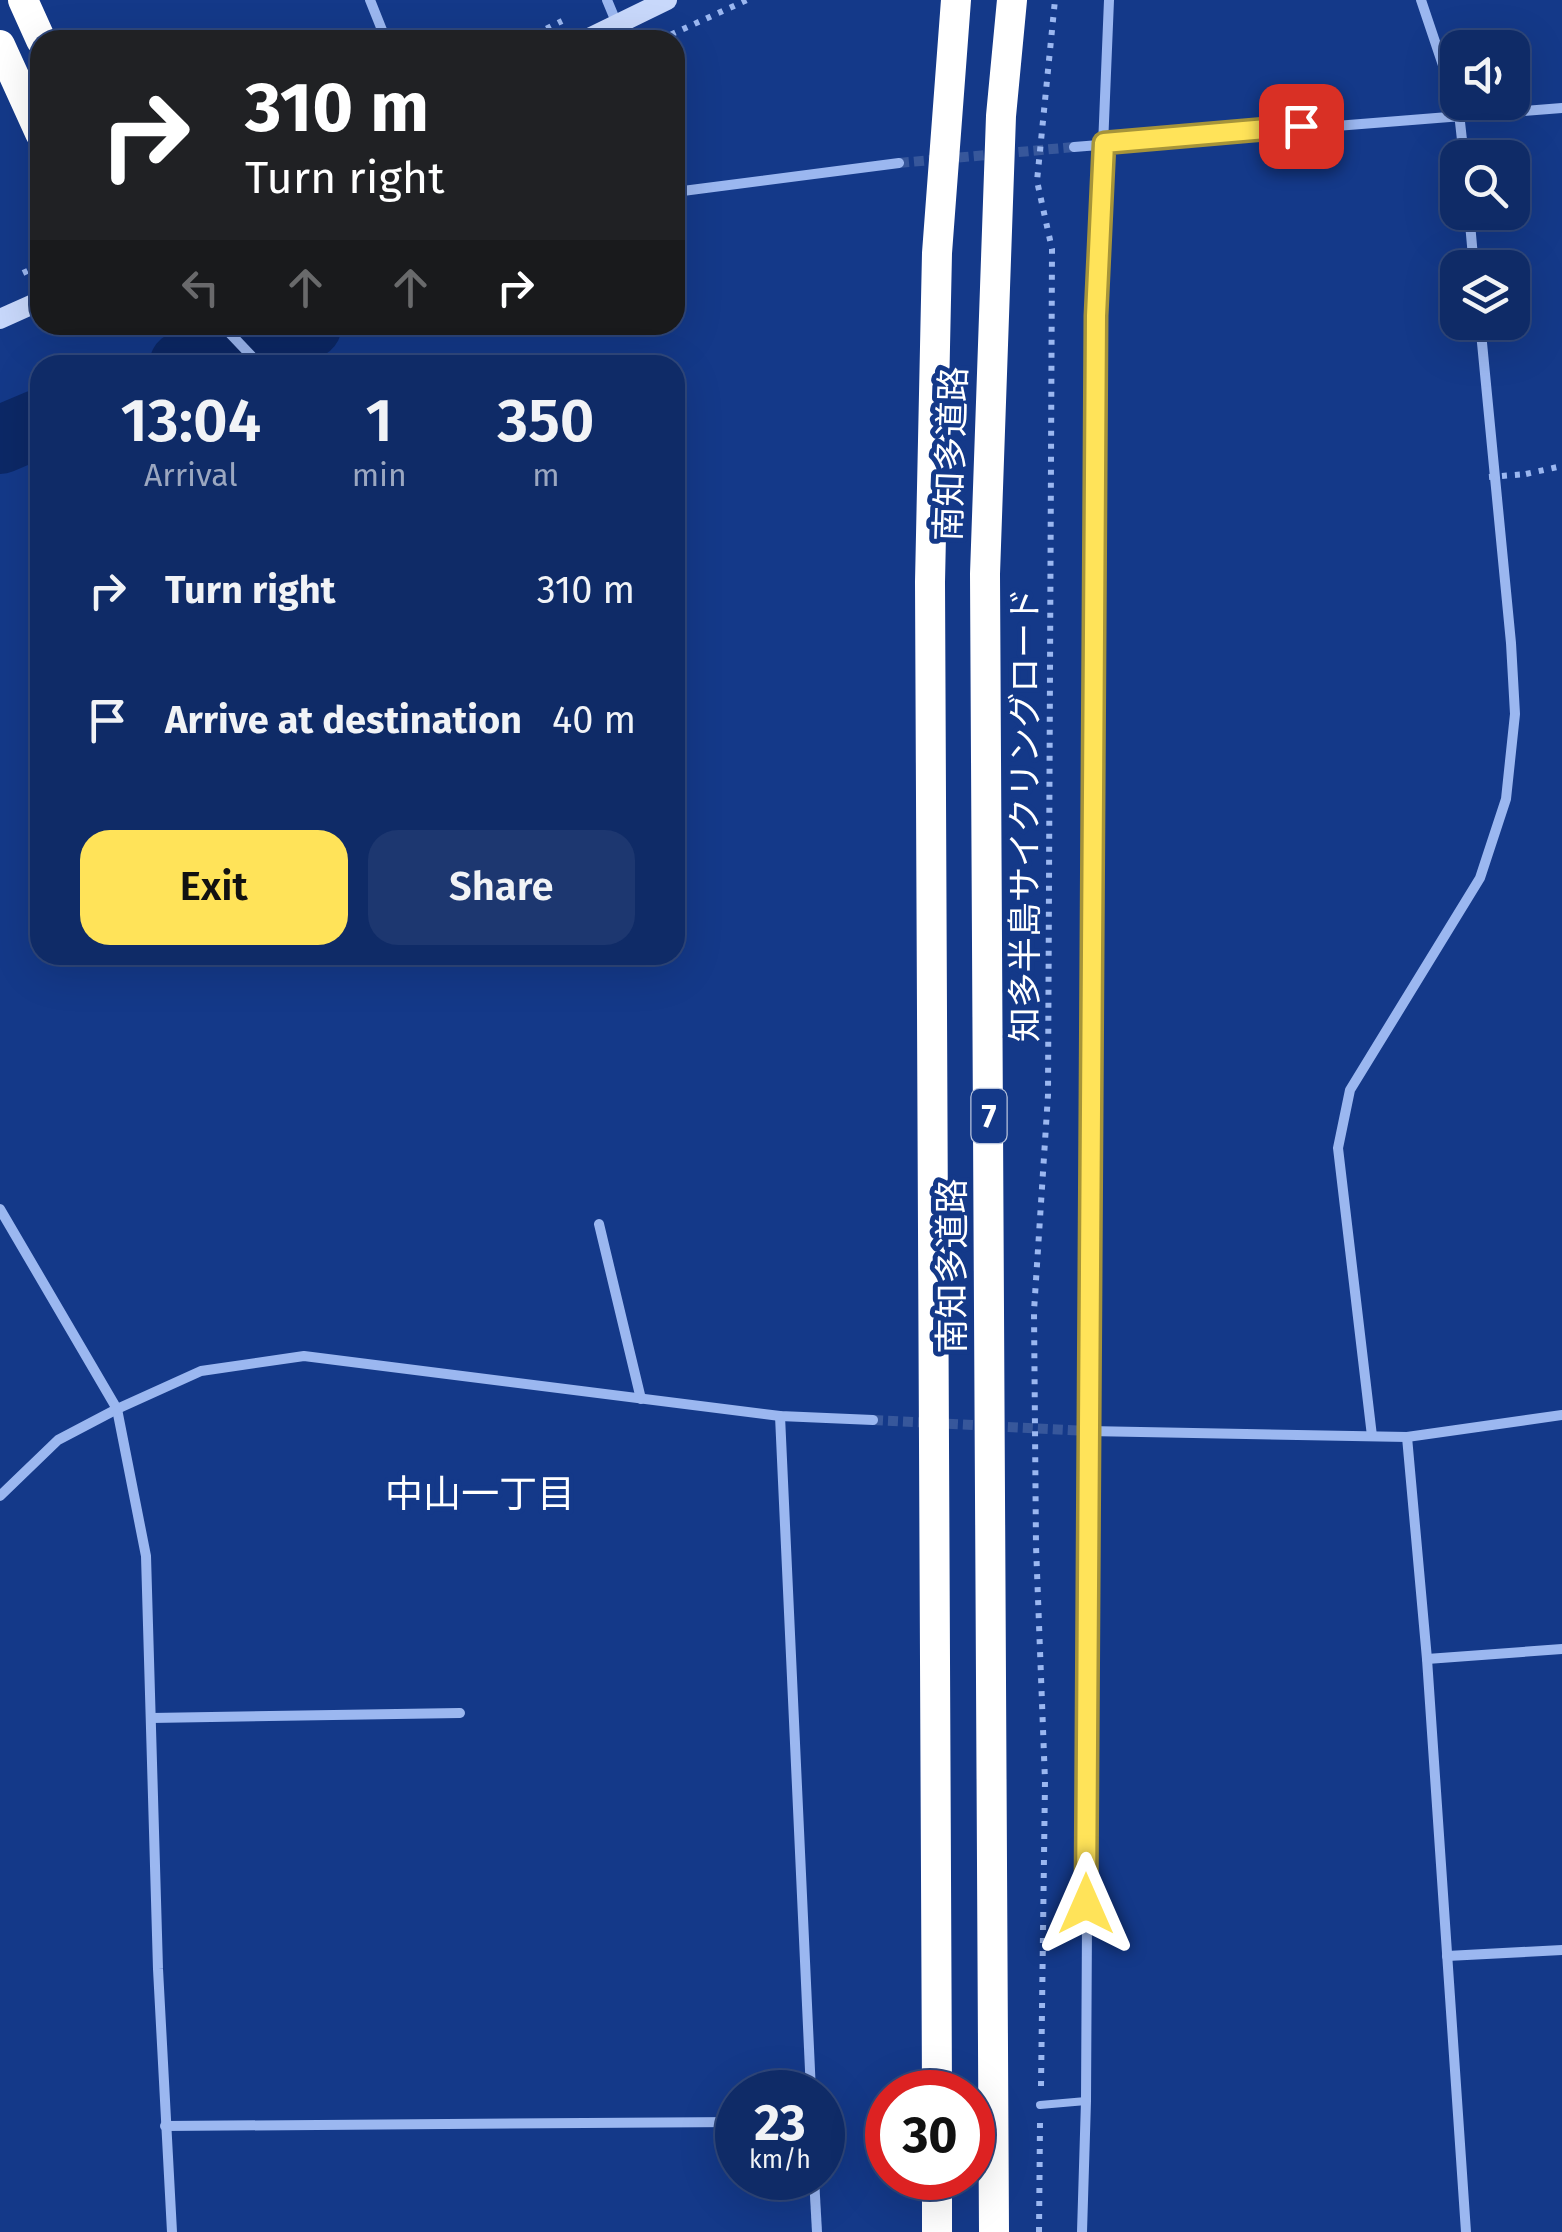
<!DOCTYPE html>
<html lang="en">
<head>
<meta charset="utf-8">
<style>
	body { margin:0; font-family:"Fira Sans","Noto Sans JP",sans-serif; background:#1d3770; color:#f1f3f6; height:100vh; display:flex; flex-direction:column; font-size:38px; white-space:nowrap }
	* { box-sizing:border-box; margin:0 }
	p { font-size:32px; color:#9ba7c0 }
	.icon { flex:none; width:55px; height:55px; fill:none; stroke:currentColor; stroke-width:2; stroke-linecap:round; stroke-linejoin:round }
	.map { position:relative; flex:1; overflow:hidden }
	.details { position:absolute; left:30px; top:355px; width:655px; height:610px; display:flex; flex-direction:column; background:#0f2b67; border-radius:30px; box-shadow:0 10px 40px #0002,0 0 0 2px #2f477b }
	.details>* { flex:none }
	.banner { position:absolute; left:30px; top:30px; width:655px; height:305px; border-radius:30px; box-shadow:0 10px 40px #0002,0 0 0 2px #2f477b; background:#202124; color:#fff; overflow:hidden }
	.tools { position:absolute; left:1440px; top:30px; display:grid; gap:20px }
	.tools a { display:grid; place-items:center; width:90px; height:90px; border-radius:20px; background:#0f2b67; box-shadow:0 10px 40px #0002,0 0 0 2px #2f477b; font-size:50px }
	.speed { position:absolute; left:715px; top:2070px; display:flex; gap:20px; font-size:50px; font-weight:700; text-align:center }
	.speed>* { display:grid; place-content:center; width:130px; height:130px; border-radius:50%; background:#0f2b67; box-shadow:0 10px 40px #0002,0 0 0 2px #2f477b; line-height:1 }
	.speed small { font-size:25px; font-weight:400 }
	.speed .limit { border:15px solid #d22; background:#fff; color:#111 }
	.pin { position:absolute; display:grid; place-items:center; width:85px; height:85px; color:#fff; margin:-42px; border-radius:20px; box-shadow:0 5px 15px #0006 }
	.me { position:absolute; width:110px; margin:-55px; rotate:0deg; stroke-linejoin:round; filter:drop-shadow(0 0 8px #0008) }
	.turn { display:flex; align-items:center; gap:35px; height:210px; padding:0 50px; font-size:45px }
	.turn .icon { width:130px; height:130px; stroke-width:2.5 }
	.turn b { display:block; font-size:70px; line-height:85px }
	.lanes { display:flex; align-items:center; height:95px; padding:0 50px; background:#0003; justify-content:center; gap:50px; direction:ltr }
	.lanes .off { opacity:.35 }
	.eta { display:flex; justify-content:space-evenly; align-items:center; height:170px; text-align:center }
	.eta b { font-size:60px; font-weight:600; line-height:70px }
	.primary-button { display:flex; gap:20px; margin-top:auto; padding:20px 50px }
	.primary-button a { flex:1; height:115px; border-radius:30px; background:#ffe359; color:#111; font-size:40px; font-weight:600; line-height:115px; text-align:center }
	.primary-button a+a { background:#1d3770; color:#f1f3f6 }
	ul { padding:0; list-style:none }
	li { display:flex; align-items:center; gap:30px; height:130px; padding:0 50px }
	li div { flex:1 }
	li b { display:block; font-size:38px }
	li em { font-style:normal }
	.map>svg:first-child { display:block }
</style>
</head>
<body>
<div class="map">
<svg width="1562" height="2232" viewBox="0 0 1562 2232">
	<rect width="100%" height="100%" fill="#143989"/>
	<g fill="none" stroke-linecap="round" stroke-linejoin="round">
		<g stroke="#0c2866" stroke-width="68">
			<polyline points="183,365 308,325"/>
			<polyline points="0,440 40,423"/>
		</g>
		<g stroke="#37579b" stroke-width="10" stroke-dasharray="10 5" stroke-linecap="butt">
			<polyline points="899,163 1074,147"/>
			<polyline points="873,1420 1088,1431"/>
		</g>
		<g stroke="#9bb7f0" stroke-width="6" stroke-dasharray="5 8" stroke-linecap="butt">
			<polyline points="523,40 562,21"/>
			<polyline points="659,40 747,0"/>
			<polyline points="23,273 40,265"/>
			<polyline points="1526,474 1562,466"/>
			<polyline points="1041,2086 1045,1781 1036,1546 1034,1311 1048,1095 1052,249 1037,181 1055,0"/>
			<polyline points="1039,2232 1040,2123"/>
		</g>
		<polyline stroke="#9bb7f0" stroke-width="8" points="1040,2105 1086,2101"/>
		<g stroke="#9bb7f0" stroke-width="10">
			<polyline points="370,0 386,40"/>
			<polyline points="607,0 617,24"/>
			<polyline points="1421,0 1459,113 1464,158"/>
			<polyline points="1074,147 1562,108"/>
			<polyline points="675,192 899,163"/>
			<polyline points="1469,212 1474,268"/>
			<polyline points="222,325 260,365"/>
			<polyline points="0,1209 117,1409 146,1556 158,1969 172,2232"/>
			<polyline points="599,1224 641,1399"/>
			<polyline points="780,1416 811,2092"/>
			<polyline points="1088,1431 1407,1437 1562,1415"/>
			<polyline points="1372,1436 1338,1148 1350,1090 1480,878 1506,799 1515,714 1511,643 1480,322"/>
			<polyline points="1407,1437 1427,1659 1466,2232"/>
			<polyline points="0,1496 58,1440 117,1409 201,1371 304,1356 780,1416 873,1420"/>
			<polyline points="1427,1659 1562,1649"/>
			<polyline points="151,1718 460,1713"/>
			<polyline points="1447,1956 1562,1950"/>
			<polyline points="165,2126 738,2122"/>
			<polyline points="814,2178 817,2232"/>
			<polyline points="1082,2232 1086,2101 1096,316 1109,0"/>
		</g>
		<g stroke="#c8d8fb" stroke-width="20">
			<polyline points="585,40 667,0"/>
			<polyline points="0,319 40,301"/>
		</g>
		<g stroke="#fff" stroke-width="30">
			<polyline points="23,0 41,40"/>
			<polyline points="0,45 40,133"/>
			<polyline points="937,2092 930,582 937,253 956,0"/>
			<polyline points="937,2232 937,2178"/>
			<polyline points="994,2232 985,574 1001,116 1012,0"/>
		</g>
		<polyline stroke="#9bb7f0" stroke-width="6" stroke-dasharray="5 8" stroke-linecap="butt" points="1489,477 1526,474"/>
	</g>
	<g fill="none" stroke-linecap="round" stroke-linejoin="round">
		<defs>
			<polyline id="route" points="1086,1904 1096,316 1104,143 1301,126"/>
		</defs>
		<use href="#route" stroke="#a6943a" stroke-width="25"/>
		<use href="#route" stroke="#ffe359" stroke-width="18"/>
	</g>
	<g text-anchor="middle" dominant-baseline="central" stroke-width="10" stroke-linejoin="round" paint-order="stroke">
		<rect fill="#143989" stroke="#b8c4dc" stroke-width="2.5" x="971.5" y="1089" width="35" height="54" rx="8"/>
		<g font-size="32" font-weight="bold" fill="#fff">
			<text x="989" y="1116">7</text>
		</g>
		<g font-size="35" fill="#fff" stroke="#143989">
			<text transform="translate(951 454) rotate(-88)">南知多道路</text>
			<text transform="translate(1025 815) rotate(-90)">知多半島サイクリングロード</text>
			<text transform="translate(952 1266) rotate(-90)">南知多道路</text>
		</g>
		<g font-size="38" fill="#fff" stroke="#143989">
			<text x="480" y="1494">中山一丁目</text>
		</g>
	</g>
</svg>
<div class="tools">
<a><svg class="icon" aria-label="sound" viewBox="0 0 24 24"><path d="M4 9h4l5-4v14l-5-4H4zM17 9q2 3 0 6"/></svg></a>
<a><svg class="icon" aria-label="search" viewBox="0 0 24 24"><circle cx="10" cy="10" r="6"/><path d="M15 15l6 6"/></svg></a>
<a><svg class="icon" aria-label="layers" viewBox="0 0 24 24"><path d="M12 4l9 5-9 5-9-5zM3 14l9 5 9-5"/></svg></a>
</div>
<div class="speed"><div>23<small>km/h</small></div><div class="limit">30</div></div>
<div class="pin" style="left:1301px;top:126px;background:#d93025"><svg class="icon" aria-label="arrive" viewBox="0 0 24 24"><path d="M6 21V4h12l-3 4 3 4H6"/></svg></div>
<svg class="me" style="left:1086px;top:1904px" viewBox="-20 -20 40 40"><path d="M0-17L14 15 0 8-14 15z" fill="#ffe359" stroke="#fff" stroke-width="4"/></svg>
<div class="banner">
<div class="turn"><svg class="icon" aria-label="right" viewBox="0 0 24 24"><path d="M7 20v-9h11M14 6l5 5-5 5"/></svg><div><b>310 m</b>Turn right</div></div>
<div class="lanes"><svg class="icon off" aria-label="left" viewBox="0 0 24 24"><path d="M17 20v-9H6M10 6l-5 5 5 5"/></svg><svg class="icon off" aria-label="ahead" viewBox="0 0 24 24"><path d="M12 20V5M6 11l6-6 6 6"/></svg><svg class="icon off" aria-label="ahead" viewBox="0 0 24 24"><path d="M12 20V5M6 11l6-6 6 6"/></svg><svg class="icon" aria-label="right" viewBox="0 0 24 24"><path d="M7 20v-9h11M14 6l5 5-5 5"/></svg></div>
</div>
<section class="details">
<div class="eta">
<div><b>13:04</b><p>Arrival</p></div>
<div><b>1</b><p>min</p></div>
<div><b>350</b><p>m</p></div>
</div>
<ul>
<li><svg class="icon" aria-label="right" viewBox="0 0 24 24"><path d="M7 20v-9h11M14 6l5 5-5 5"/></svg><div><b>Turn right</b></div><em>310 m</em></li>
<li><svg class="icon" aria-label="arrive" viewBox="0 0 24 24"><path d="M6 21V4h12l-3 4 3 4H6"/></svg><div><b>Arrive at destination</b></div><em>40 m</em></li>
</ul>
<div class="primary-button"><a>Exit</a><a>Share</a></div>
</section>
</div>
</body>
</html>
